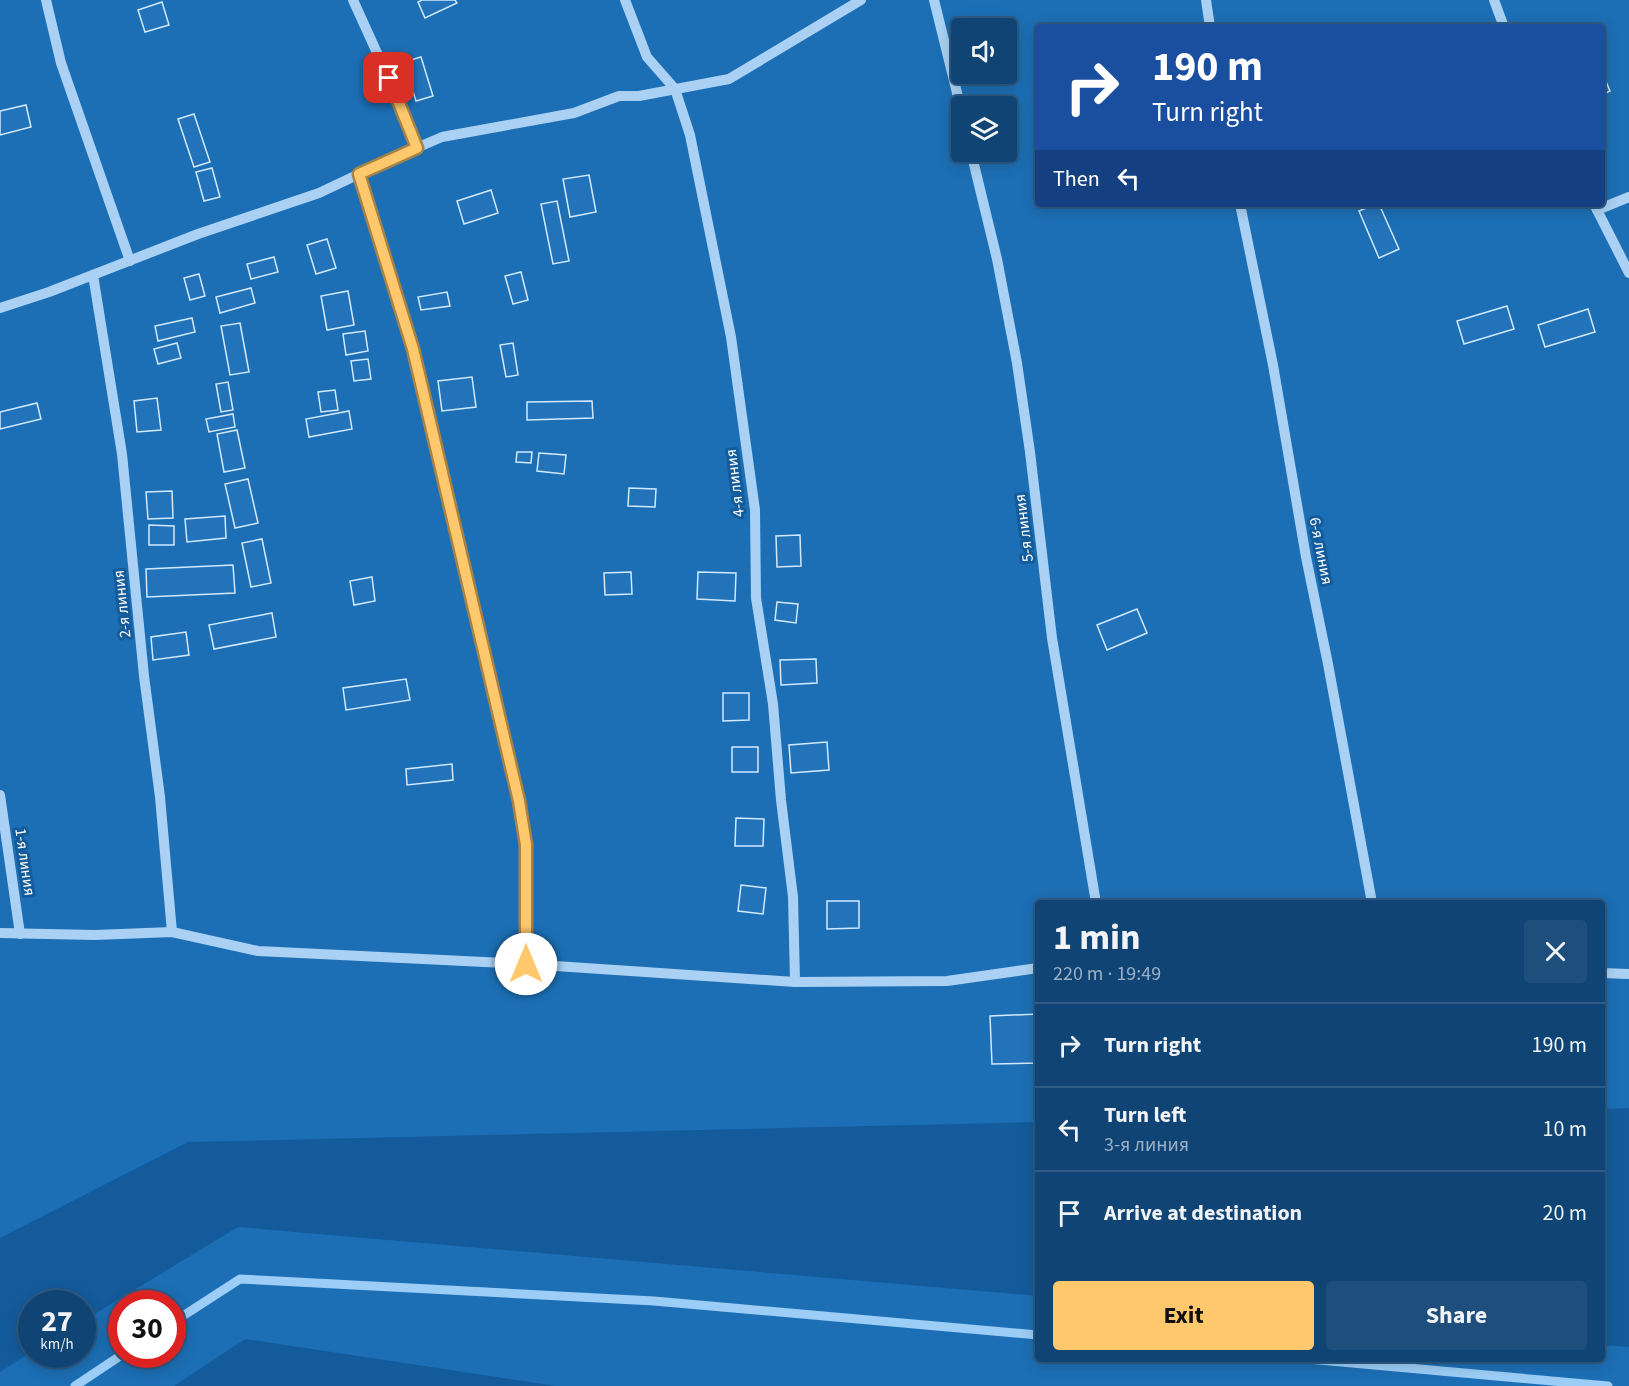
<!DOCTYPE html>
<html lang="en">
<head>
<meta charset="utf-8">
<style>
	body { margin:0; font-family:"Source Sans 3",sans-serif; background:#1d4e7c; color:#f1f3f6; height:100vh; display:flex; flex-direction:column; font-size:22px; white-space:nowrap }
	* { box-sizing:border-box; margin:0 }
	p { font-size:20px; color:#9bb0c5 }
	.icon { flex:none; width:33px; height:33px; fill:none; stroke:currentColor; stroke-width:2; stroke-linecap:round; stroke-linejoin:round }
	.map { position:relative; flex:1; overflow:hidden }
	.side { position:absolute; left:1035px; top:900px; width:570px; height:462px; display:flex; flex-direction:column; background:#0f4474; border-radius:6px; box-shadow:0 3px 15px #0003,0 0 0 2px #2f5c86 }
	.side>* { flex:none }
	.banner { position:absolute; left:1035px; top:24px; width:570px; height:183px; border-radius:6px; box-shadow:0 3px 15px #0003,0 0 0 2px #2f5c86; background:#1a4fa0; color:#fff; overflow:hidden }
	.controls { position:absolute; left:951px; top:18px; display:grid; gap:12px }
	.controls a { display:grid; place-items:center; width:66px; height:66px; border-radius:6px; background:#0f4474; box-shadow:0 3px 15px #0003,0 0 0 2px #2f5c86; font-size:30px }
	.speed { position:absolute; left:18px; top:1290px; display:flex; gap:12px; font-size:30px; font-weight:700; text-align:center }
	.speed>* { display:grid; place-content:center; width:78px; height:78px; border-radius:50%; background:#0f4474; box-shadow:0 3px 15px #0003,0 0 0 2px #2f5c86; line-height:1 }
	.speed small { font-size:15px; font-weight:400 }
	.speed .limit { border:9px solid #d22; background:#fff; color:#111 }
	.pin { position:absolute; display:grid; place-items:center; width:51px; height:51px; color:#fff; margin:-26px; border-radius:12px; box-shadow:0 3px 9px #0006 }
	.me { position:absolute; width:66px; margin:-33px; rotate:0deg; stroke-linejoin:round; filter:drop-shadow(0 0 4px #0008) }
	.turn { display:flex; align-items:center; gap:21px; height:126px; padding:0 18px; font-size:27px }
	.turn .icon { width:78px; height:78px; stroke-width:2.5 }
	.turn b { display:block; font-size:42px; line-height:51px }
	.then { display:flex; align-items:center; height:57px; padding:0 18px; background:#0003; gap:12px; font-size:22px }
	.round { display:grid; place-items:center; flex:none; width:63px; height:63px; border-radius:6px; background:#1d4e7c }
	.headline { display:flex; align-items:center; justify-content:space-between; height:102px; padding:0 18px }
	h1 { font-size:36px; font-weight:700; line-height:45px }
	.button { display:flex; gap:12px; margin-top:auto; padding:12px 18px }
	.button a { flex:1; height:69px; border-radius:6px; background:#ffc86c; color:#111; font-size:24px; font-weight:700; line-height:69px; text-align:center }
	.button a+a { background:#1d4e7c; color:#f1f3f6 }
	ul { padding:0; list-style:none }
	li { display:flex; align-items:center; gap:18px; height:84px; padding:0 18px; border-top:2px solid #2f5c86 }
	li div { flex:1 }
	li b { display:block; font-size:22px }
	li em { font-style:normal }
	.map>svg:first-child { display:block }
</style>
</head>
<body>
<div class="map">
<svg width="1629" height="1386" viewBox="0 0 1629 1386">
	<rect width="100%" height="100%" fill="#145b9b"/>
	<g fill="#1c6fb5" fill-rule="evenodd">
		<path d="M 0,0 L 1629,0 L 1629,1108 L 1602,1109 L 1602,903 L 1038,903 L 1038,1122 L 188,1142 L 0,1238 ZM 1038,27 L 1602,27 L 1602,204 L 1038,204 ZM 962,28 L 1006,28 L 1006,74 L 962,74 ZM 962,106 L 1006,106 L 1006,152 L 962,152 Z"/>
		<path d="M 238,1227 L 1038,1296 L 1038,1359 L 1602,1359 L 1602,1345 L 1629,1347 L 1629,1386 L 556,1386 L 245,1339 L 174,1386 L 0,1386 L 0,1372 L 31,1352 L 32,1354 L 82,1354 L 83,1321 ZM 122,1304 L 172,1304 L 172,1354 L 122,1354 Z"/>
	</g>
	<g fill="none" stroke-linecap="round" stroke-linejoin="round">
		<g stroke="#9ccdf6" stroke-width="9">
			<polyline points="172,1323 240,1279 654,1301 1038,1335"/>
			<polyline points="1308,1359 1608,1386"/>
			<polyline points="75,1386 123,1354"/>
		</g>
	</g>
	<g fill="#2373ba" stroke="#d2e9fd" stroke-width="1.5">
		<polygon points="422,0 455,0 457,3 425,18 418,2"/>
		<polygon points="162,2 169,25 145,32 138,10"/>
		<polygon points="421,57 433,96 416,101 404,62"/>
		<polygon points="1602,72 1610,91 1602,95"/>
		<polygon points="26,105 31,127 0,135 0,111"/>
		<polygon points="194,114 210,162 194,167 178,119"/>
		<polygon points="212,168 220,197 204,201 196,172"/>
		<polygon points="589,175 596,212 570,217 563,179"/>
		<polygon points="491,190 498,213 464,224 457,201"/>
		<polygon points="557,201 569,261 553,264 541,204"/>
		<polygon points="1376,204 1379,204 1399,249 1379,258 1359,211"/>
		<polygon points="327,239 336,268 316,274 307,245"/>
		<polygon points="274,257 278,272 251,279 247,264"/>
		<polygon points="521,272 528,300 513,304 505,276"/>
		<polygon points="199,274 205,296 190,300 184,278"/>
		<polygon points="251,288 255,303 220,313 216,297"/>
		<polygon points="348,291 354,325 327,330 321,296"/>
		<polygon points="447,292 450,306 421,310 418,297"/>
		<polygon points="1507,306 1514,329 1464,344 1457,321"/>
		<polygon points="1588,309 1595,332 1545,347 1538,325"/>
		<polygon points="192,318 195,332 158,341 155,326"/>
		<polygon points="240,323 249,372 230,375 221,326"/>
		<polygon points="365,331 368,351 346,355 343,334"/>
		<polygon points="177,343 181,358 158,364 154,349"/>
		<polygon points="513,343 518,375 506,377 500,345"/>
		<polygon points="368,359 371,379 354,381 351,361"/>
		<polygon points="472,377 476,407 442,411 438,381"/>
		<polygon points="228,382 233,410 221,412 216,384"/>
		<polygon points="335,390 338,410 321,412 318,392"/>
		<polygon points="157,398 161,430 137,432 134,401"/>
		<polygon points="592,401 593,418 527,420 527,402"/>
		<polygon points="37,403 41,419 0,429 0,412"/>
		<polygon points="349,411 352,429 309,437 306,419"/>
		<polygon points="233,414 235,427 209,432 206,419"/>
		<polygon points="237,430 245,468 224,472 217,434"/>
		<polygon points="517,452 532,452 531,463 516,462"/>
		<polygon points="539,453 566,455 564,474 537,471"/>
		<polygon points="248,479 258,523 235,528 225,484"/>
		<polygon points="629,488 656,489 655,507 628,506"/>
		<polygon points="172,491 173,518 148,519 146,492"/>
		<polygon points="225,516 226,538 187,542 185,519"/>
		<polygon points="149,525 174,526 174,545 149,545"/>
		<polygon points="800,535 801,566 777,567 776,536"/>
		<polygon points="262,539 271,583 251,587 242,543"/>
		<polygon points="233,565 235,593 147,597 146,569"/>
		<polygon points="631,572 632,594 605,595 604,573"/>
		<polygon points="698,572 736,573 735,601 697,599"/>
		<polygon points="372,577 375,601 354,605 350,581"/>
		<polygon points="777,602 798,604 796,623 775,620"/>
		<polygon points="1137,609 1147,633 1107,650 1097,625"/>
		<polygon points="272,613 276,637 214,649 209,625"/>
		<polygon points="186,632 189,655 153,660 151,637"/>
		<polygon points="816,659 817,683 781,685 780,660"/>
		<polygon points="406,679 410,700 346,710 343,688"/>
		<polygon points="723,693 749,693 749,720 723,721"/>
		<polygon points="827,742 829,770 791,773 789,745"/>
		<rect x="732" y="747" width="26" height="25"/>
		<polygon points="452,764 453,780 407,785 406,769"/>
		<polygon points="736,818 764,819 763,846 735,846"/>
		<polygon points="741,885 766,888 763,914 738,911"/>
		<polygon points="827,901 859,901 859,928 827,929"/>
		<polygon points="1038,1014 1038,1063 992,1064 990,1016"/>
	</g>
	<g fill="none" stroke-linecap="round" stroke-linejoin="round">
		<g stroke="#aad1f3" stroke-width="10">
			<polyline points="46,0 61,63 130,261"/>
			<polyline points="353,0 398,99 417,148"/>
			<polyline points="625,0 647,57 675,89 690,135 731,337 755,510 756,598 773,704 781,800 793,897 795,982"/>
			<polyline points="934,0 962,113"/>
			<polyline points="1206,0 1210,27"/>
			<polyline points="1494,0 1504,27"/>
			<polyline points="971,152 997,259 1017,363 1030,452 1052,638 1096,903"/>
			<polyline points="359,174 413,349 519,801 526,845 526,964"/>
			<polyline points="1240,204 1273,365 1306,557 1328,664 1372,903"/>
			<polyline points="1594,204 1629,273"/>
			<polyline points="1597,210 1629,197"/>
			<polyline points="93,275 122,454 144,676 160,797 172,932"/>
			<polyline points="0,308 49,292 198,234 319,193 393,158 442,137 574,113 619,96 639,96 729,79 861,0"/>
			<polyline points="0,795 20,934"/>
			<polyline points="0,933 95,935 172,932 258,951 526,964 795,982 947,981 1038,968"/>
			<polyline points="1602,973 1629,974"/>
		</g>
	</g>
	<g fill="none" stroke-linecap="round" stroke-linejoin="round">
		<defs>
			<polyline id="route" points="389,78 417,148 359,174 413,349 519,801 526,845 526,964"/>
		</defs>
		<use href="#route" stroke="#a68246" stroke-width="15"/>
		<use href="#route" stroke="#ffc86c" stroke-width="10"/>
	</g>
	<g text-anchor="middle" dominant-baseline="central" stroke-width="6" stroke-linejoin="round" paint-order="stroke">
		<g font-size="16" fill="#fff" stroke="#145b9b">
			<text transform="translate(735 483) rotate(-97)">4-я линия</text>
			<text transform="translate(1024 528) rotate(-97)">5-я линия</text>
			<text transform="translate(1321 551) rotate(79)">6-я линия</text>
			<text transform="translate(122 604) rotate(-96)">2-я линия</text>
			<text transform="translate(25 862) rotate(82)">1-я линия</text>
		</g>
	</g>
</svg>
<div class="controls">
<a><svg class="icon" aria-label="sound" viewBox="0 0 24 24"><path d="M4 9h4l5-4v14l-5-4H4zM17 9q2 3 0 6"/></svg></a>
<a><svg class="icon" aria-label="layers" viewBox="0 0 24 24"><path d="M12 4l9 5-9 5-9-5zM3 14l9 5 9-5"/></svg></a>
</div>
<div class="speed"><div>27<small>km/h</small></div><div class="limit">30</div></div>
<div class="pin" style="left:389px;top:78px;background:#d93025"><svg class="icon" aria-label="arrive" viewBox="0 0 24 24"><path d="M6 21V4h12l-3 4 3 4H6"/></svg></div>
<svg class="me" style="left:526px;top:964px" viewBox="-20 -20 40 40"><circle r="19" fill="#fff"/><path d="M0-13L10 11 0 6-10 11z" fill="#ffc86c"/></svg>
<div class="banner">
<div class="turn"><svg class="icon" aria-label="right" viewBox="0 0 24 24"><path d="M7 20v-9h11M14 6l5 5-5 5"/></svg><div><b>190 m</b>Turn right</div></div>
<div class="then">Then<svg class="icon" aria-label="left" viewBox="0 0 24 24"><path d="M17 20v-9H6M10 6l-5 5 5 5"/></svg></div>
</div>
<section class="side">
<div class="headline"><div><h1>1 min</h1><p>220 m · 19:49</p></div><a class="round"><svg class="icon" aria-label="close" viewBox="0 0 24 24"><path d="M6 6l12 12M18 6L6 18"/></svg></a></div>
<ul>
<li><svg class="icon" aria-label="right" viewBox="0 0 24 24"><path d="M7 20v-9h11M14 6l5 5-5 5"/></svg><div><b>Turn right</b></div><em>190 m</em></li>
<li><svg class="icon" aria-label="left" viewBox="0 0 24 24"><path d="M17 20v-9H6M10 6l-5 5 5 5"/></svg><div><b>Turn left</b><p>3-я линия</p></div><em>10 m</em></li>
<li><svg class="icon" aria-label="arrive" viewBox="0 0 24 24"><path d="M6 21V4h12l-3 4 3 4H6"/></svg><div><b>Arrive at destination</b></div><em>20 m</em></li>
</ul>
<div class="button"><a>Exit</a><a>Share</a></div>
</section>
</div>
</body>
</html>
